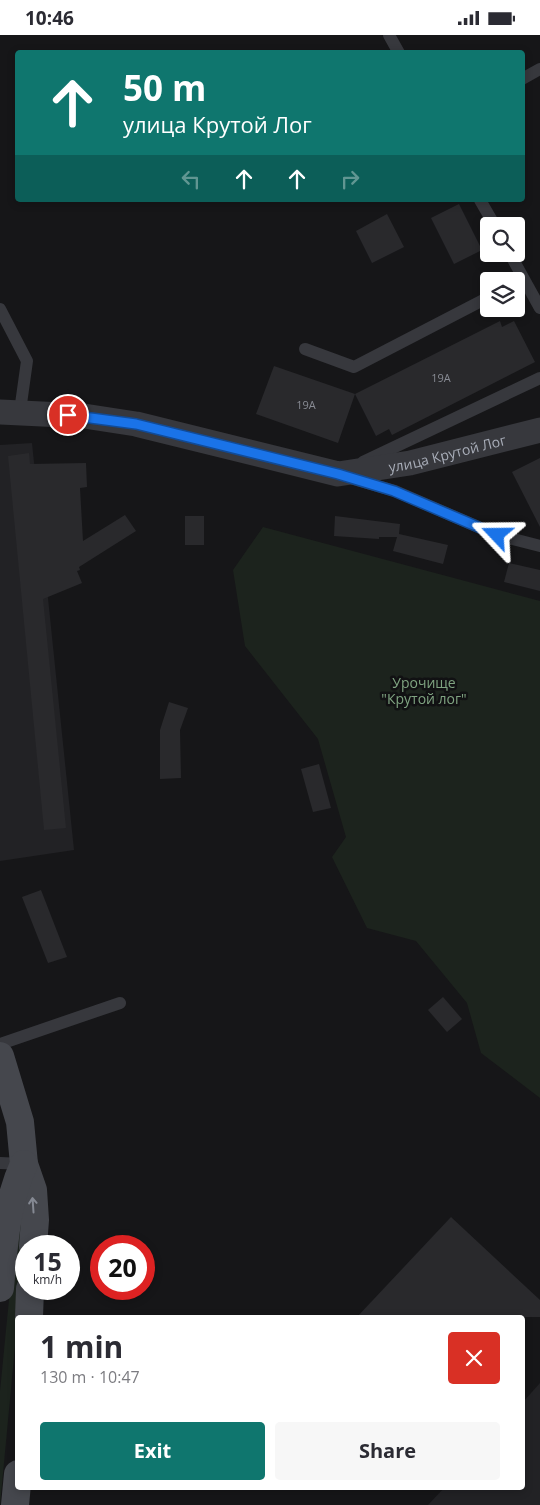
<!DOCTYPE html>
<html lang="en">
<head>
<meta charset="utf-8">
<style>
	body { margin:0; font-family:"Open Sans",sans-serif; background:#f7f7f7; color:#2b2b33; height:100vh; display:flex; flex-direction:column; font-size:19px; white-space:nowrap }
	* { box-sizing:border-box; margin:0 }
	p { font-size:16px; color:#7c7c81 }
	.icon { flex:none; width:28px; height:28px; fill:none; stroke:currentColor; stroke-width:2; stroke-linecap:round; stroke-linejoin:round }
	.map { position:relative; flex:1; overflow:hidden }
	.side { position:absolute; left:15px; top:1280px; width:510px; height:175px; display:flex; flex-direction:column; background:#fff; border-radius:5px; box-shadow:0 2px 8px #0003 }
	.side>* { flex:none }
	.hud { position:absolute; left:15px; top:15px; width:510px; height:152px; border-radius:5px; box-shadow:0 2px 8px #0003; background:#0f766e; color:#fff; overflow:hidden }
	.controls { position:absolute; left:480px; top:182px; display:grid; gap:10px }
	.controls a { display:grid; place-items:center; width:45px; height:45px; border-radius:5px; background:#fff; box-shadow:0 2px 8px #0003; font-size:25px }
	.speed { position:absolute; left:15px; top:1200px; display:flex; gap:10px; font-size:25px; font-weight:700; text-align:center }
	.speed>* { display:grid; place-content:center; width:65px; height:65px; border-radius:50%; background:#fff; box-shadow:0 2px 8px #0003; line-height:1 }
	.speed small { font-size:12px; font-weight:400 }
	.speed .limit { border:8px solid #d22; background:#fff; color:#111 }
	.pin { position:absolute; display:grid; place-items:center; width:42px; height:42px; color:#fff; margin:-21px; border:2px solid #fff; border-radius:50%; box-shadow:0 1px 5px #0007 }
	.me { position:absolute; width:55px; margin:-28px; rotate:293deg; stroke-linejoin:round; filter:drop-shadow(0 0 4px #0008) }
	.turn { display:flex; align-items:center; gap:18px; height:105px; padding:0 25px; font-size:22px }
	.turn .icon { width:65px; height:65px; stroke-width:2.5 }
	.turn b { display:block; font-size:35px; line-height:42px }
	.lanes { display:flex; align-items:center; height:48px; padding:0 25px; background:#0003; justify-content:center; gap:25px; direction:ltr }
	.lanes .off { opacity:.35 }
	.round { display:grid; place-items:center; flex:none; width:52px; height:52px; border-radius:5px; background:#f7f7f7 }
	.summary { display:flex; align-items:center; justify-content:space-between; height:85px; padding:0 25px }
	h1 { font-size:30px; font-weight:700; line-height:38px }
	.action { display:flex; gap:10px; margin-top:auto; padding:10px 25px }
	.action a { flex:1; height:58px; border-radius:5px; background:#0f766e; color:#fff; font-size:20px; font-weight:700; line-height:58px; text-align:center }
	.action a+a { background:#f7f7f7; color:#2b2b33 }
	.status { display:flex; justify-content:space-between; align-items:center; height:35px; padding:0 25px; background:#fff; direction:ltr }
	.status svg { height:14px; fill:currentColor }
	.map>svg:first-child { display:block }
</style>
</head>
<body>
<div class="status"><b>10:46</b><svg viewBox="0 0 49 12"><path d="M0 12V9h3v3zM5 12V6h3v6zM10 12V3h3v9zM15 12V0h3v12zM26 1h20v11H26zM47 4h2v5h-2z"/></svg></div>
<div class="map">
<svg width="540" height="1470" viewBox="0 0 540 1470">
	<rect width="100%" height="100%" fill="#161618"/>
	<g fill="#222225">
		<polygon points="32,408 74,815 0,826 0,410"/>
		<polygon points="540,1348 540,1470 428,1470 444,1453 522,1452 523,1367"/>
	</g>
	<g fill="#1c231d">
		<polygon points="263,492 540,566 540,1063 481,1018 467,968 416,906 367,893 332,822 346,802 318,704 245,611 233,535"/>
		<polygon points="17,1184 27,1185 0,1470 0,1356"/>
	</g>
	<g fill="#29292c">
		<polygon points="459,169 482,215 454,229 431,183"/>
		<polygon points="387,179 404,212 372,228 356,196"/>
		<polygon points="500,286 502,292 514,286 535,327 392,400 389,394 376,401 355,359 338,408 256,379 274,331 355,359"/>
		<polygon points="29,418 30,429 86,428 87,452 80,453 83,506 125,480 136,496 79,532 80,535 77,536 82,548 43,564 66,793 44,795 8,421"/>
		<polygon points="540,423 540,492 512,437"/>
		<rect x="185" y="481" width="19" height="29"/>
		<polygon points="335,481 400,489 399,499 448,510 443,529 393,516 397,502 379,502 379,504 334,501"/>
		<polygon points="509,528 540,535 540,556 504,547"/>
		<polygon points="169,667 188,673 180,695 181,743 160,744 160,695"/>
		<polygon points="319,729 331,773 313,777 301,734"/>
		<polygon points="41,855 67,922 48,928 22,862"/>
		<polygon points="443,962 462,984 447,997 428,975"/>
		<polygon points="451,1182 540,1265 540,1282 357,1282"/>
	</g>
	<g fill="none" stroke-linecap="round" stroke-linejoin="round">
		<g stroke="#37383d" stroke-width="12">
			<polyline points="389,0 399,18"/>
			<polyline points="522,44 540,34"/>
			<polyline points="480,165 495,191"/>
			<polyline points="510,219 540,273"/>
			<polyline points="0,274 27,326 20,376"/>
			<polyline points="305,314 354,332 489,262"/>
			<polyline points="363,427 540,343"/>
			<polyline points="350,443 395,456 497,500 540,511"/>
			<polyline points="0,1009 120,968"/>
			<polyline points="0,1128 24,1129"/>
		</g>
		<path stroke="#37383d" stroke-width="25" id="s1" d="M 0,377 L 84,381 L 136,389 L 338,439 L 410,428 L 540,395"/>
		<g stroke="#45474d" stroke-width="28">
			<polyline points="0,1021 20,1087 24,1129 33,1155 35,1185 33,1211"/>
			<path d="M 0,1253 C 4,1210 6,1168 24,1129"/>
			<polyline points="29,1282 30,1254"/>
			<polyline points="15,1470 18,1439"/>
		</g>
	</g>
	<defs><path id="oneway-shaft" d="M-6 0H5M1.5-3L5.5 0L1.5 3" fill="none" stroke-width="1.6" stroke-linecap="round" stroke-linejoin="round" transform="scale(1.25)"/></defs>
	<use stroke="#858993" href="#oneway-shaft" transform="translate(33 1170) rotate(-94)"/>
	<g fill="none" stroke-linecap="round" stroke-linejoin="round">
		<defs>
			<polyline id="route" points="68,380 136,389 338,439 394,456 497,500"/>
		</defs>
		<use href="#route" stroke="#114b97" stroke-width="12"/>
		<use href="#route" stroke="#1a73e8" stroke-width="9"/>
	</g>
	<g text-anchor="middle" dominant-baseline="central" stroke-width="5" stroke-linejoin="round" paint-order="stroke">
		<g font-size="11" fill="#888b94">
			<text x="441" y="342">19А</text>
			<text x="306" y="369">19А</text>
		</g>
		<g font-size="14" fill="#a8adb8" stroke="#111113">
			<text stroke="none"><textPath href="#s1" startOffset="456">улица Крутой Лог</textPath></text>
		</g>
		<g font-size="14" fill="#7fa381" stroke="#111113">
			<text x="424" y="647">Урочище<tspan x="424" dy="16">"Крутой лог"</tspan></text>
		</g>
	</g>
</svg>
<div class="controls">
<a><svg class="icon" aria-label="search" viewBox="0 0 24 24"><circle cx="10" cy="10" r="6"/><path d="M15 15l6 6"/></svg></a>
<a><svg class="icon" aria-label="layers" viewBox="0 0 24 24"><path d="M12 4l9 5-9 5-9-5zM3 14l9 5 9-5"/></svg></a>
</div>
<div class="speed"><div>15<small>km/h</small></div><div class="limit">20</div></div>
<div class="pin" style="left:68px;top:380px;background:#d93025"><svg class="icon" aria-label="arrive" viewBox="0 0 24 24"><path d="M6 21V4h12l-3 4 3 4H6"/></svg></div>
<svg class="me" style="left:497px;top:500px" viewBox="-20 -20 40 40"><path d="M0-17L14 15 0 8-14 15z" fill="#1a73e8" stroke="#fff" stroke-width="4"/></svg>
<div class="hud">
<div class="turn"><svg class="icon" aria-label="ahead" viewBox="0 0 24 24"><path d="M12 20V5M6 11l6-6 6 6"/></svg><div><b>50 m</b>улица Крутой Лог</div></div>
<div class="lanes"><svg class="icon off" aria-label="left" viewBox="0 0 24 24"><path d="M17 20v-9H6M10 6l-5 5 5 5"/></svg><svg class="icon" aria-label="ahead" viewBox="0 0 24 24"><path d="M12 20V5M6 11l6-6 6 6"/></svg><svg class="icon" aria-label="ahead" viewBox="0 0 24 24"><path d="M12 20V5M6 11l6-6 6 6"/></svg><svg class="icon off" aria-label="right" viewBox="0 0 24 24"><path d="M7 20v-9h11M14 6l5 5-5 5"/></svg></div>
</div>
<section class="side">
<div class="summary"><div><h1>1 min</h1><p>130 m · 10:47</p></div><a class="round" style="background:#d93025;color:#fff"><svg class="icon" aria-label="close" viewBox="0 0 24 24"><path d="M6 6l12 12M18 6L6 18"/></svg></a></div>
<div class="action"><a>Exit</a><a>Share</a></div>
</section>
</div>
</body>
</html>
